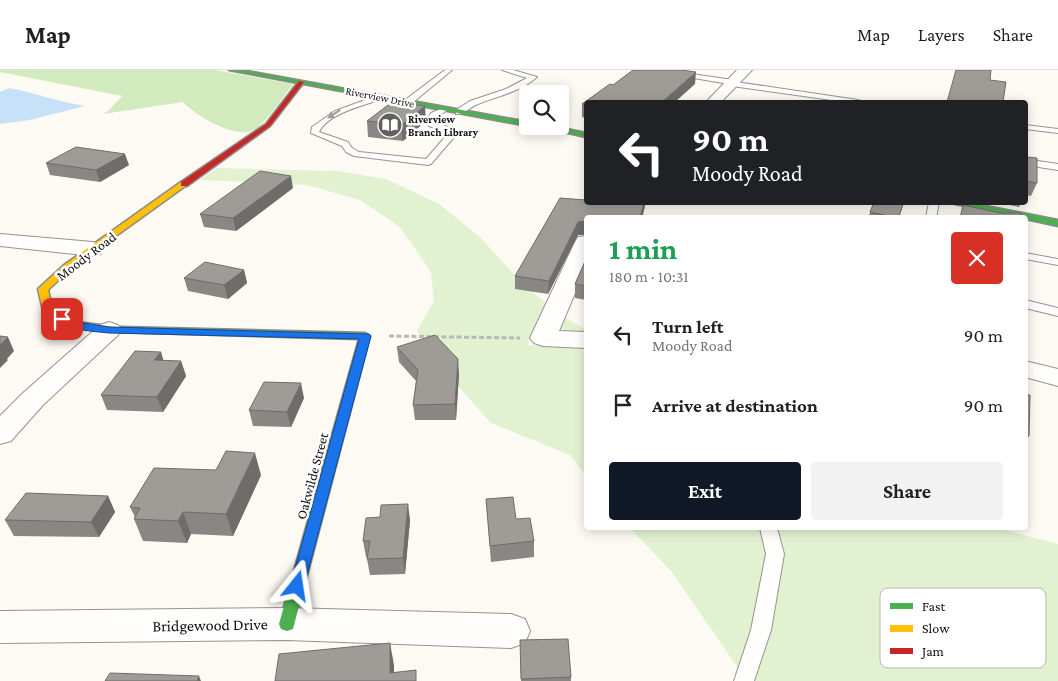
<!DOCTYPE html>
<html lang="en">
<head>
<meta charset="utf-8">
<style>
	body { margin:0; font-family:"Crimson Pro",serif; background:#f2f2f2; color:#202124; height:100vh; display:flex; flex-direction:column; font-size:19px; white-space:nowrap }
	* { box-sizing:border-box; margin:0 }
	p { font-size:16px; color:#757577 }
	.icon { flex:none; width:28px; height:28px; fill:none; stroke:currentColor; stroke-width:2; stroke-linecap:round; stroke-linejoin:round }
	.map { position:relative; flex:1; overflow:hidden }
	.details { position:absolute; left:584px; top:145px; width:444px; height:315px; display:flex; flex-direction:column; background:#fff; border-radius:5px; box-shadow:0 2px 12px #0003 }
	.details>* { flex:none }
	.hud { position:absolute; left:584px; top:30px; width:444px; height:105px; border-radius:5px; box-shadow:0 2px 12px #0003; background:#202124; color:#fff; overflow:hidden }
	.controls { position:absolute; left:519px; top:15px; display:grid; gap:10px }
	.controls a { display:grid; place-items:center; width:50px; height:50px; border-radius:5px; background:#fff; box-shadow:0 2px 12px #0003; font-size:25px }
	.pin { position:absolute; display:grid; place-items:center; width:42px; height:42px; color:#fff; margin:-21px; border-radius:10px; box-shadow:0 2px 8px #0006 }
	.me { position:absolute; width:55px; margin:-28px; rotate:15deg; stroke-linejoin:round; filter:drop-shadow(0 0 4px #0008) }
	.turn { display:flex; align-items:center; gap:18px; height:105px; padding:0 25px; font-size:22px }
	.turn .icon { width:65px; height:65px; stroke-width:2.5 }
	.turn b { display:block; font-size:35px; line-height:42px }
	.round { display:grid; place-items:center; flex:none; width:52px; height:52px; border-radius:5px; background:#f2f2f2 }
	.overview { display:flex; align-items:center; justify-content:space-between; height:85px; padding:0 25px }
	h1 { font-size:30px; font-weight:700; line-height:38px; color:#1e9e55 }
	.button { display:flex; gap:10px; margin-top:auto; padding:10px 25px }
	.button a { flex:1; height:58px; border-radius:5px; background:#111827; color:#fff; font-size:20px; font-weight:700; line-height:58px; text-align:center }
	.button a+a { background:#f2f2f2; color:#202124 }
	ul { padding:0; list-style:none }
	li { display:flex; align-items:center; gap:15px; height:70px; padding:0 25px }
	li div { flex:1 }
	li b { display:block; font-size:19px }
	li em { font-style:normal }
	header { display:flex; align-items:center; gap:30px; box-sizing:border-box; height:70px; padding:0 25px; background:#fff; border-bottom:1px solid #e0e0e0 }
	header strong { font-size:24px }
	nav { display:flex; gap:28px; margin-inline-start:auto; font-size:18px }
	.map>svg:first-child { display:block }
</style>
</head>
<body>
<header>
<strong>Map</strong>
<nav><a>Map</a><a>Layers</a><a>Share</a></nav>
</header>
<div class="map">
<svg width="1058" height="611" viewBox="0 0 1058 611">
	<rect width="100%" height="100%" fill="#fcfaf2"/>
	<g fill="#e2f2d1">
		<polygon points="217,98 337,101 386,109 439,134 480,167 524,215 558,243 586,260 586,263 533,260 528,275 586,278 586,405 570,385 491,353 455,313 417,261 434,231 431,202 400,157 360,130 307,115 200,110"/>
		<polygon points="630,458 997,458 1058,474 1058,611 755,611 740,601 671,501"/>
	</g>
	<path fill="#d1ebbe" d="M 0,0 L 216,0 L 293,14 C 284,25 265,56 252,61 C 233,68 195,45 183,32 L 103,44 L 108,41 L 122,26 L 0,2 Z"/>
	<path fill="#c7e2f8" d="M 9,18 C 35,23 59,32 85,36 L 30,50 L 0,54 L 0,22 Z"/>
	<g fill="none" stroke-linecap="round" stroke-linejoin="round">
		<defs>
			<g id="lane">
				<polygon points="445,0 452,0 411,34 405,34 405,30"/>
				<path d="M 502,0 L 513,0 L 537,7 C 520,22 498,26 478,34 C 470,37 465,44 456,44 L 456,40 L 470,31 L 506,19 L 527,8 Z"/>
				<polygon points="647,0 664,0 733,10 736,12 858,30 862,32 846,32 732,16 729,14"/>
				<path d="M 379,25 L 383,27 L 382,29 C 364,35 327,44 319,62 L 348,72 L 352,78 L 359,82 L 426,89 L 446,66 L 442,61 L 429,56 L 427,50 L 431,43 L 445,37 L 449,39 L 437,47 L 436,53 L 448,57 L 455,66 L 431,94 L 428,95 L 354,86 L 346,82 L 342,76 L 311,63 L 312,57 L 335,41 Z"/>
				<polygon points="1025,55 1058,59 1058,63 1025,59"/>
				<polygon points="1025,89 1058,94 1058,100 1025,95"/>
				<polygon points="929,132 939,132 936,148 926,148"/>
				<polygon points="1025,183 1058,189 1058,195 1025,189"/>
				<polygon points="1025,230 1058,238 1058,246 1025,238"/>
				<polygon points="760,458 777,458 784,484 771,560 754,611 734,611 751,560 766,484"/>
			</g>
			<g id="street">
				<polygon points="737,0 752,0 721,32 706,32"/>
				<polygon points="0,164 93,172 101,174 104,179 101,184 93,186 0,176"/>
				<polygon points="586,166 586,197 559,261 586,262 586,278 543,276 534,273 530,268 575,172 578,167"/>
				<polygon points="109,252 118,255 122,260 118,265 43,335 11,371 0,374 0,346 23,323 100,255"/>
				<polygon points="1025,291 1058,299 1058,316 1025,307"/>
				<polygon points="287,538 511,544 525,549 530,561 525,573 511,578 287,570 0,573 0,541"/>
			</g>
			<g id="fast">
				<polygon points="229,0 241,0 528,52 528,56"/>
				<polygon points="537,56 552,56 586,63 586,67"/>
				<polygon points="946,132 965,132 1058,150 1058,156"/>
				<polygon points="120,257 365,263 370,266 293,559 287,561 281,559 279,554 359,269 116,262 115,260"/>
			</g>
			<polygon id="slow" points="181,112 188,114 70,199 48,220 53,241 77,252 124,258 125,260 124,262 75,258 44,245 38,219 40,217 64,195"/>
			<polygon id="jam" points="299,11 304,12 270,56 187,116 181,116 181,112 266,54"/>
		</defs>
		<use href="#lane" stroke="#959491" stroke-width="2"/>
		<use href="#street" stroke="#959491" stroke-width="2"/>
		<use href="#fast" stroke="#8c8b87" stroke-width="3"/>
		<use href="#slow" stroke="#8c8b87" stroke-width="3"/>
		<use href="#jam" stroke="#8c8b87" stroke-width="3"/>
		<polyline stroke="#b8b8b6" stroke-width="3" stroke-dasharray="5 2.5" stroke-linecap="butt" points="389,266 520,268"/>
		<use href="#lane" fill="#fffefd" fill-rule="evenodd"/>
		<use href="#street" fill="#fffefd" fill-rule="evenodd"/>
		<use href="#fast" fill="#4caf50" fill-rule="evenodd"/>
		<use href="#slow" fill="#ffc107" fill-rule="evenodd"/>
		<use href="#jam" fill="#c62828" fill-rule="evenodd"/>
	</g>
	<g fill="#898683">
		<polygon points="695,14 586,32 586,48 582,47 582,34 613,15"/>
		<polygon points="367,51 426,51 403,71 368,67"/>
		<polygon points="1025,82 1037,113 1031,126 1025,125"/>
		<polygon points="46,93 129,95 100,112 50,105"/>
		<polygon points="293,118 236,161 204,157 200,144"/>
		<polygon points="586,132 646,132 642,148 586,148 586,165 578,165 548,224 515,219 515,206"/>
		<polygon points="874,132 904,132 899,148 868,148"/>
		<polygon points="995,132 1021,132 1019,137"/>
		<polygon points="586,189 586,230 575,228 575,214"/>
		<polygon points="244,200 247,213 228,229 188,221 184,208"/>
		<polygon points="397,277 459,304 456,350 415,350 413,335 416,311 399,292"/>
		<polygon points="161,282 163,291 181,291 186,306 163,342 107,340 101,325"/>
		<polygon points="1025,324 1029,366 1025,374"/>
		<polygon points="304,328 291,357 253,356 249,340"/>
		<polygon points="261,405 233,466 191,464 187,473 143,471 134,449 135,447 130,437"/>
		<polygon points="108,426 115,442 99,467 14,466 5,450"/>
		<polygon points="486,429 516,449 534,471 534,487 491,492"/>
		<polygon points="410,450 405,504 370,505 367,489 368,487 366,487 363,471"/>
		<polygon points="520,570 571,607 571,611 521,611"/>
	</g>
	<g fill="#6f6d6a">
		<polygon points="696,2 695,14 675,32 662,32"/>
		<polygon points="425,36 426,51 403,71 401,55"/>
		<polygon points="125,84 129,95 100,112 96,100"/>
		<polygon points="291,106 293,118 236,161 233,148"/>
		<polygon points="644,132 646,132 642,148 640,148"/>
		<polygon points="586,151 586,164 578,165 548,224 549,211 578,152"/>
		<polygon points="244,200 247,213 228,229 224,215"/>
		<polygon points="8,267 14,281 7,289 8,290 0,298 0,275"/>
		<polygon points="161,282 165,296 154,290"/>
		<polygon points="458,289 459,304 456,350 455,334"/>
		<polygon points="181,291 186,306 163,342 157,327"/>
		<polygon points="301,313 304,328 291,357 287,342"/>
		<polygon points="255,383 261,405 233,466 226,444"/>
		<polygon points="108,426 115,442 99,467 91,452"/>
		<polygon points="408,434 410,450 405,504 403,488"/>
		<polygon points="183,442 191,464 187,473 178,451"/>
		<polygon points="390,573 394,595 394,611 390,603"/>
		<polygon points="199,606 201,611 197,611"/>
	</g>
	<g fill="#9f9c98" stroke="#6f6d6a">
		<polygon points="633,0 681,0 696,2 662,32 586,32 586,35 582,34 610,14 613,15"/>
		<polygon points="956,0 991,0 990,10 1006,12 1003,32 1005,32 947,32"/>
		<polygon points="392,32 425,36 401,55 367,51"/>
		<polygon points="76,77 125,84 96,100 46,93"/>
		<polygon points="1025,82 1027,83 1027,87 1037,88 1037,113 1025,111"/>
		<polygon points="260,101 291,106 233,148 200,144"/>
		<polygon points="560,128 586,130 586,132 644,132 640,148 586,148 586,151 578,152 549,211 515,206"/>
		<polygon points="874,132 904,132 898,148 870,142"/>
		<polygon points="963,135 1001,143 1021,143 1020,148 960,148"/>
		<polygon points="586,189 586,216 575,214"/>
		<polygon points="205,192 244,200 224,215 184,208"/>
		<polygon points="435,265 458,289 455,334 413,335 418,300 397,277"/>
		<polygon points="0,266 8,267 0,275"/>
		<polygon points="135,281 161,282 154,290 181,291 157,327 101,325"/>
		<polygon points="264,312 301,313 287,342 249,340"/>
		<polygon points="1025,324 1030,325 1029,366 1025,365"/>
		<polygon points="226,381 255,383 226,444 183,442 178,451 134,449 140,438 130,437 154,398 216,400"/>
		<polygon points="26,423 108,426 91,452 5,450"/>
		<polygon points="513,427 516,449 530,448 534,471 490,476 486,429"/>
		<polygon points="408,434 403,488 367,489 370,471 363,471 366,448 380,447 381,435"/>
		<polygon points="568,569 571,607 521,609 520,570"/>
		<polygon points="390,573 390,603 416,600 416,611 275,611 279,584"/>
		<polygon points="110,603 199,606 197,611 105,611"/>
	</g>
	<defs><path id="oneway-solid" d="M-6-.8H1V-3.2L6.5 0L1 3.2V.8H-6Z" transform="scale(1.25)"/></defs>
	<use fill="#9f9e9d" href="#oneway-solid" transform="translate(334 44) rotate(147)"/>
	<path fill="#1a73e8" stroke="#114b97" d="M 62,246 L 77,252 L 109,257 L 369,264 L 371,266 L 303,520 L 297,522 L 292,520 L 290,516 L 359,269 L 109,263 C 92,261 69,261 56,249 L 58,247 Z"/>
	<defs>
		<symbol id="library-disc" viewBox="-11 -11 22 22"><circle r="9.5" fill="#61615e" stroke="#fff"/><path d="M-6-4Q-3-5.5-.7-3.5V5Q-3 3-6 4ZM6-4Q3-5.5 .7-3.5V5Q3 3 6 4Z" fill="#fff"/></symbol>
	</defs>
	<g fill-rule="evenodd">
		<use href="#library-disc" x="376" y="41" width="28" height="28"/>
	</g>
	<g text-anchor="middle" dominant-baseline="central" stroke-width="5" stroke-linejoin="round" paint-order="stroke">
		<g font-size="11" fill="#0e0e0e" stroke="#fff">
			<text transform="translate(380 27) rotate(11)">Riverview Drive</text>
		</g>
		<g font-size="11" font-weight="bold" fill="#0e0e0e" stroke="#fff" text-anchor="start">
			<text x="408" y="49">Riverview<tspan x="408" dy="13">Branch Library</tspan></text>
		</g>
		<g font-size="14" fill="#0e0e0e" stroke="#fff">
			<text transform="translate(86 186) rotate(-37)">Moody Road</text>
			<text transform="translate(312 406) rotate(-75)">Oakwilde Street</text>
		</g>
		<g font-size="16" fill="#0e0e0e" stroke="#fff">
			<text transform="translate(210 555) rotate(-1)">Bridgewood Drive</text>
		</g>
	</g>
	<rect x="880" y="518" width="166" height="80" rx="8" fill="#fff" stroke="#b7b7b7" stroke-width="1"/>
	<rect x="890" y="533" width="23" height="6" fill="#4caf50"/>
	<rect x="890" y="555" width="23" height="7" fill="#ffc107"/>
	<rect x="890" y="578" width="23" height="6" fill="#c62828"/>
	<g font-size="14" fill="#0e0e0e">
		<text x="922" y="541">Fast</text>
		<text x="922" y="563">Slow</text>
		<text x="922" y="586">Jam</text>
	</g>
</svg>
<div class="controls">
<a><svg class="icon" aria-label="search" viewBox="0 0 24 24"><circle cx="10" cy="10" r="6"/><path d="M15 15l6 6"/></svg></a>
</div>
<div class="pin" style="left:62px;top:249px;background:#d93025"><svg class="icon" aria-label="arrive" viewBox="0 0 24 24"><path d="M6 21V4h12l-3 4 3 4H6"/></svg></div>
<svg class="me" style="left:297px;top:516px" viewBox="-20 -20 40 40"><path d="M0-17L14 15 0 8-14 15z" fill="#1a73e8" stroke="#fff" stroke-width="4"/></svg>
<div class="hud">
<div class="turn"><svg class="icon" aria-label="left" viewBox="0 0 24 24"><path d="M17 20v-9H6M10 6l-5 5 5 5"/></svg><div><b>90 m</b>Moody Road</div></div>
</div>
<section class="details">
<div class="overview"><div><h1>1 min</h1><p>180 m · 10:31</p></div><a class="round" style="background:#d93025;color:#fff"><svg class="icon" aria-label="close" viewBox="0 0 24 24"><path d="M6 6l12 12M18 6L6 18"/></svg></a></div>
<ul>
<li><svg class="icon" aria-label="left" viewBox="0 0 24 24"><path d="M17 20v-9H6M10 6l-5 5 5 5"/></svg><div><b>Turn left</b><p>Moody Road</p></div><em>90 m</em></li>
<li><svg class="icon" aria-label="arrive" viewBox="0 0 24 24"><path d="M6 21V4h12l-3 4 3 4H6"/></svg><div><b>Arrive at destination</b></div><em>90 m</em></li>
</ul>
<div class="button"><a>Exit</a><a>Share</a></div>
</section>
</div>
</body>
</html>
